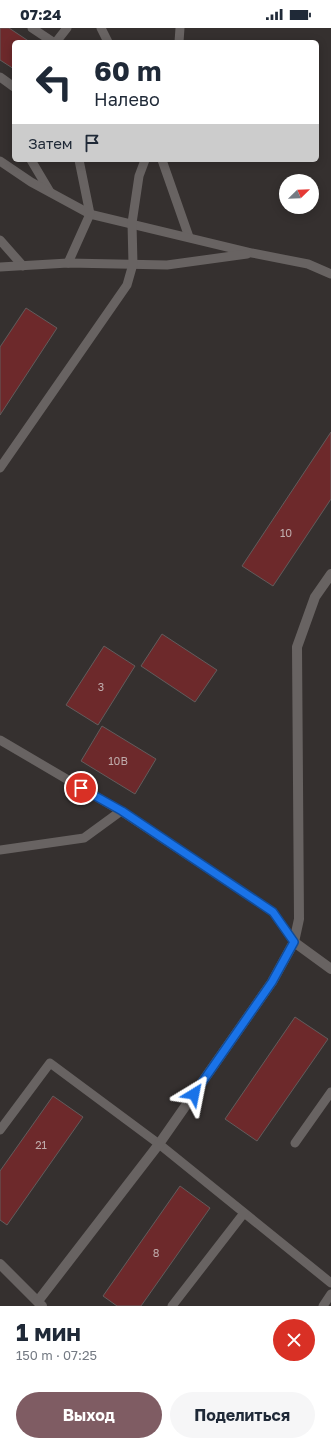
<!DOCTYPE html>
<html lang="ru">
<head>
<meta charset="utf-8">
<style>
	body { margin:0; font-family:"Golos Text",sans-serif; background:#f6f6f7; color:#1f2937; height:100vh; display:flex; flex-direction:column; font-size:15px; white-space:nowrap }
	* { box-sizing:border-box; margin:0 }
	p { font-size:13px; color:#747a83 }
	.icon { flex:none; width:22px; height:22px; fill:none; stroke:currentColor; stroke-width:2; stroke-linecap:round; stroke-linejoin:round }
	.map { position:relative; height:1278px; overflow:hidden }
	.details { display:flex; flex-direction:column; background:#fff; flex:1 }
	.details>* { flex:none }
	.guide { position:absolute; left:12px; top:12px; width:307px; height:122px; border-radius:6px; box-shadow:0 2px 10px #0003; background:#fff; color:#1f2937; overflow:hidden }
	.needle { width:26px; rotate:67deg }
	.buttons { position:absolute; left:279px; top:146px; display:grid; gap:8px }
	.buttons a { display:grid; place-items:center; width:40px; height:40px; border-radius:50%; background:#fff; box-shadow:0 2px 10px #0003; font-size:20px }
	.pin { position:absolute; display:grid; place-items:center; width:34px; height:34px; color:#fff; margin:-17px; border:2px solid #fff; border-radius:50%; box-shadow:0 1px 4px #0007 }
	.me { position:absolute; width:44px; margin:-22px; rotate:35deg; stroke-linejoin:round; filter:drop-shadow(0 0 3px #0008) }
	.turn { display:flex; align-items:center; gap:14px; height:84px; padding:0 16px; font-size:18px }
	.turn .icon { width:52px; height:52px; stroke-width:2.5 }
	.turn b { display:block; font-size:28px; line-height:34px }
	.then { display:flex; align-items:center; height:38px; padding:0 16px; background:#0003; gap:8px; font-size:15px }
	.round { display:grid; place-items:center; flex:none; width:42px; height:42px; border-radius:21px; background:#f6f6f7 }
	.headline { display:flex; align-items:center; justify-content:space-between; height:68px; padding:0 16px }
	h1 { font-size:24px; font-weight:700; line-height:30px }
	.cta { display:flex; gap:8px; margin-top:auto; padding:8px 16px }
	.cta a { flex:1; height:46px; border-radius:24px; background:#7f5c63; color:#fff; font-size:16px; font-weight:700; line-height:46px; text-align:center }
	.cta a+a { background:#f6f6f7; color:#1f2937 }
	.status { display:flex; justify-content:space-between; align-items:center; height:28px; padding:0 20px; background:#fff; direction:ltr }
	.status svg { height:11px; fill:currentColor }
	.map>svg:first-child { display:block }
</style>
</head>
<body>
<div class="status"><b>07:24</b><svg viewBox="0 0 49 12"><path d="M0 12V9h3v3zM5 12V6h3v6zM10 12V3h3v9zM15 12V0h3v12zM26 1h20v11H26zM47 4h2v5h-2z"/></svg></div>
<div class="map">
<svg width="331" height="1278" viewBox="0 0 331 1278">
	<rect width="100%" height="100%" fill="#35302f"/>
	<g fill="#6d292b" stroke="#625c5c">
		<polygon points="0,0 9,0 30,14 14,14 14,41 0,32"/>
		<polygon points="26,280 57,300 0,387 0,319"/>
		<polygon points="331,404 331,471 273,558 242,538"/>
		<polygon points="162,606 217,642 195,674 141,638"/>
		<polygon points="104,618 135,638 98,697 66,677"/>
		<polygon points="102,698 156,731 135,766 81,733"/>
		<polygon points="295,989 328,1011 257,1113 225,1091"/>
		<polygon points="53,1068 83,1089 7,1197 0,1192 0,1143"/>
		<polygon points="180,1158 210,1180 141,1278 117,1278 103,1268"/>
	</g>
	<g fill="none" stroke-linecap="round" stroke-linejoin="round">
		<g stroke="#686362" stroke-width="9">
			<polyline points="32,0 53,14"/>
			<polyline points="101,0 108,14"/>
			<polyline points="56,14 67,0"/>
			<polyline points="179,14 180,0"/>
			<polyline points="0,49 14,59"/>
			<polyline points="31,132 50,164"/>
			<polyline points="162,132 189,209"/>
			<polyline points="0,133 31,154 90,186 252,225 308,236 331,246"/>
			<polyline points="0,212 23,238"/>
			<polyline points="68,235 90,186 79,132"/>
			<polyline points="0,239 68,235 167,237 247,226"/>
			<polyline points="0,440 127,257 133,236 132,195 139,148 145,132"/>
			<polyline points="0,712 121,783 273,884 294,914"/>
			<polyline points="0,822 84,810 121,783"/>
			<polyline points="0,1102 50,1035 159,1116 331,1255"/>
			<polyline points="295,1115 331,1064"/>
			<polyline points="172,1278 244,1185"/>
			<polyline points="323,1278 331,1266"/>
		</g>
		<g stroke="#686362" stroke-width="10">
			<polyline points="294,914 331,941"/>
			<polyline points="0,1236 42,1278"/>
			<polyline points="38,1273 159,1116 272,954 294,914 299,891 297,619 315,569 331,546"/>
		</g>
	</g>
	<g fill="none" stroke-linecap="round" stroke-linejoin="round">
		<defs>
			<polyline id="route" points="81,760 122,783 273,884 294,914 272,954 194,1066"/>
		</defs>
		<use href="#route" stroke="#114b97" stroke-width="10"/>
		<use href="#route" stroke="#1a73e8" stroke-width="7"/>
	</g>
	<g text-anchor="middle" dominant-baseline="central" stroke-width="3" stroke-linejoin="round" paint-order="stroke">
		<g font-size="11" fill="#bfabab">
			<text x="286" y="504">10</text>
			<text x="101" y="658">3</text>
			<text x="118" y="732">10В</text>
			<text x="41" y="1116">21</text>
			<text x="156" y="1224">8</text>
		</g>
	</g>
</svg>
<div class="buttons">
<a><svg class="needle" viewBox="-14 -14 28 28"><path d="M0-13l5 13h-10z" fill="#e53935"/><path d="M0 13l5-13h-10z" fill="#747a83"/></svg></a>
</div>
<div class="pin" style="left:81px;top:760px;background:#d93025"><svg class="icon" aria-label="arrive" viewBox="0 0 24 24"><path d="M6 21V4h12l-3 4 3 4H6"/></svg></div>
<svg class="me" style="left:194px;top:1066px" viewBox="-20 -20 40 40"><path d="M0-17L14 15 0 8-14 15z" fill="#1a73e8" stroke="#fff" stroke-width="4"/></svg>
<div class="guide">
<div class="turn"><svg class="icon" aria-label="left" viewBox="0 0 24 24"><path d="M17 20v-9H6M10 6l-5 5 5 5"/></svg><div><b>60 m</b>Налево</div></div>
<div class="then">Затем<svg class="icon" aria-label="arrive" viewBox="0 0 24 24"><path d="M6 21V4h12l-3 4 3 4H6"/></svg></div>
</div>
</div>
<section class="details">
<div class="headline"><div><h1>1 мин</h1><p>150 m · 07:25</p></div><a class="round" style="background:#d93025;color:#fff"><svg class="icon" aria-label="close" viewBox="0 0 24 24"><path d="M6 6l12 12M18 6L6 18"/></svg></a></div>
<div class="cta"><a>Выход</a><a>Поделиться</a></div>
</section>
</body>
</html>
